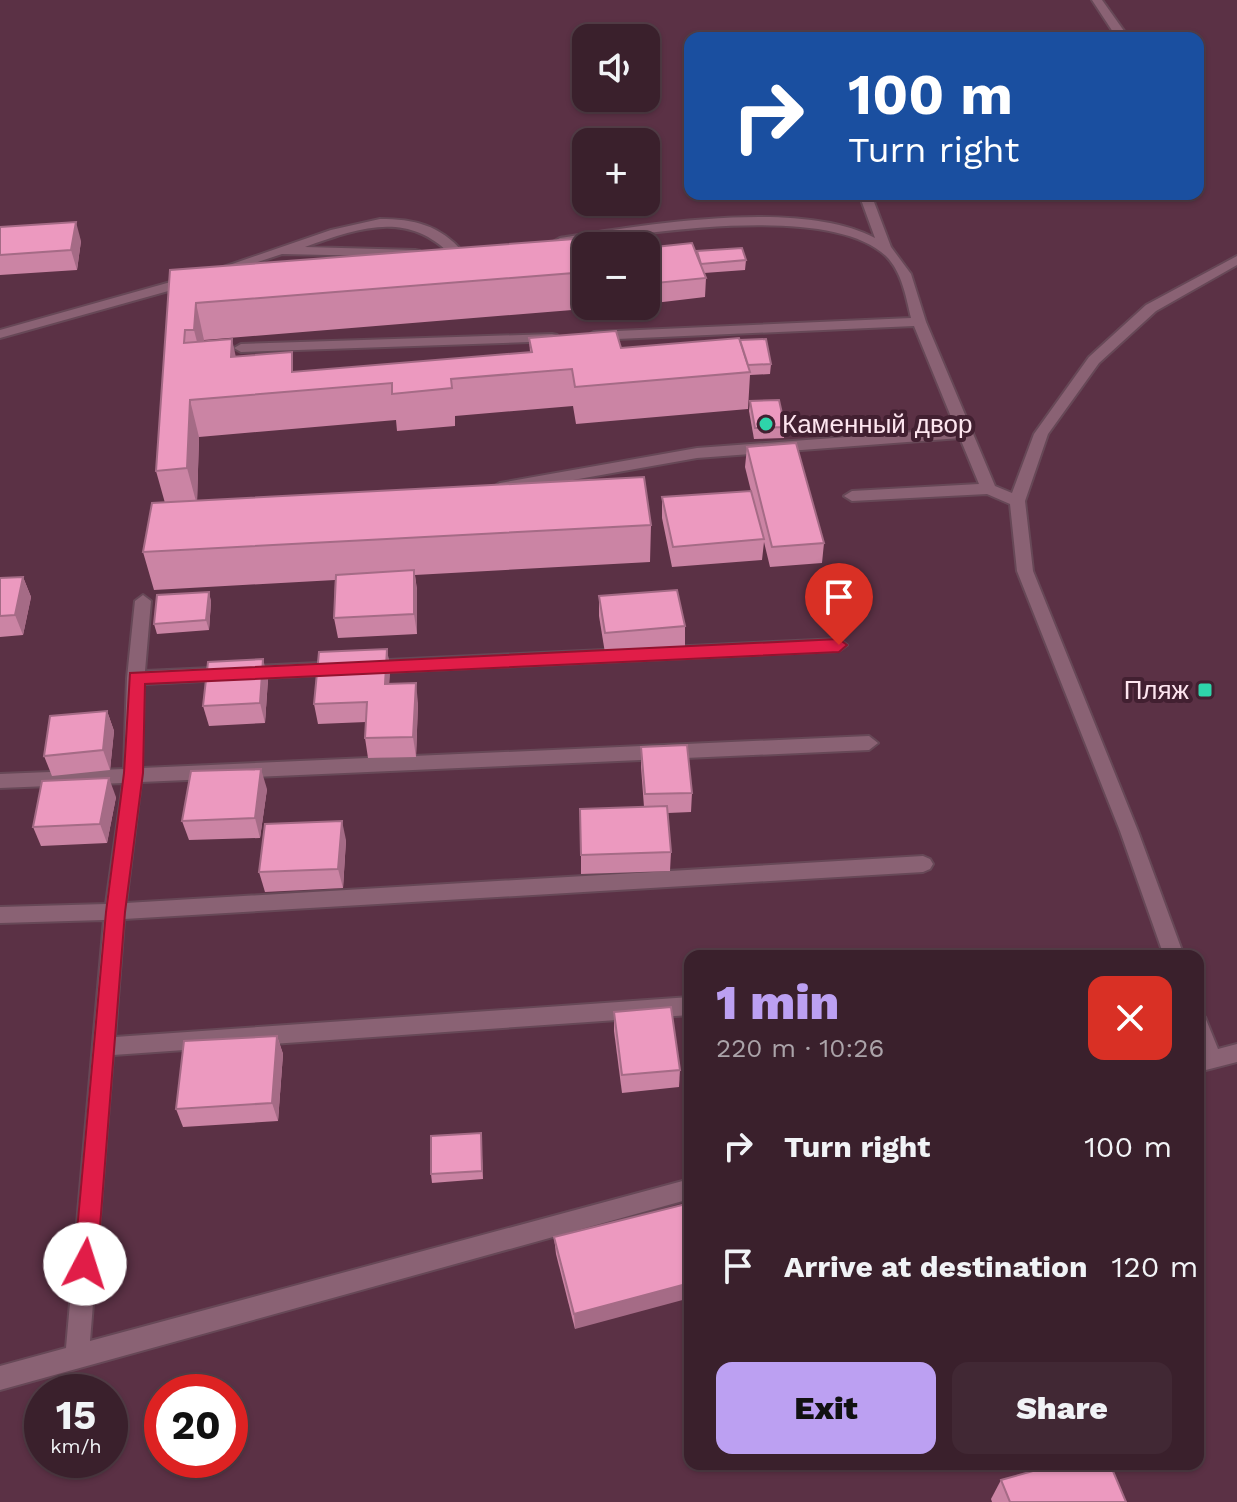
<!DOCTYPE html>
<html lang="en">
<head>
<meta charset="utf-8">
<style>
	body { margin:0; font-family:"Work Sans",sans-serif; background:#412834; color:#f1f3f6; height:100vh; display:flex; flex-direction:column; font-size:30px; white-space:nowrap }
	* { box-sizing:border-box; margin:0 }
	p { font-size:26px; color:#aba3a9 }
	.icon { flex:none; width:44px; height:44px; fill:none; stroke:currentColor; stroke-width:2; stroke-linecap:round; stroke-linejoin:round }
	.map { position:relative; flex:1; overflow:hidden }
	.panel { position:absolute; left:684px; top:950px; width:520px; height:520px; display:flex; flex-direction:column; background:#3a202c; border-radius:16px; box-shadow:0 2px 6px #0004,0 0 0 2px #543e48 }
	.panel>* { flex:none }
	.guide { position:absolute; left:684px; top:32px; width:520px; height:168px; border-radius:16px; box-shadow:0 2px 6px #0004,0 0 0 2px #543e48; background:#1a4fa0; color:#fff; overflow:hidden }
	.tools { position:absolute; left:572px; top:24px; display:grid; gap:16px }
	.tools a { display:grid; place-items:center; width:88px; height:88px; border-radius:16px; background:#3a202c; box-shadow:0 2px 6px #0004,0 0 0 2px #543e48; font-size:40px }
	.speed { position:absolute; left:24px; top:1374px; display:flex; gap:16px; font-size:40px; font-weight:700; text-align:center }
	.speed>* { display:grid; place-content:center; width:104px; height:104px; border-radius:50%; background:#3a202c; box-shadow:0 2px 6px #0004,0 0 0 2px #543e48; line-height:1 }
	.speed small { font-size:20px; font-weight:400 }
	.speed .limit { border:12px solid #d22; background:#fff; color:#111 }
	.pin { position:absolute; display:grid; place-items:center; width:68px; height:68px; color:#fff; margin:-82px -34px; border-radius:50% 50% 50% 0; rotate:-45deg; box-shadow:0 0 8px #0007 }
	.pin .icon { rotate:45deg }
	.me { position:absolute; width:88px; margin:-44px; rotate:5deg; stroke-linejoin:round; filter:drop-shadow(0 0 6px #0008) }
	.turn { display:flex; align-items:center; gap:28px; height:168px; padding:0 32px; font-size:36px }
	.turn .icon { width:104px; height:104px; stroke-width:2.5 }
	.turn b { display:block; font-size:56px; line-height:68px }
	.round { display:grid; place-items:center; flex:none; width:84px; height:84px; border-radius:16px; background:#412834 }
	.headline { display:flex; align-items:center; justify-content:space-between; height:136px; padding:0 32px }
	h1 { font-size:48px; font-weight:800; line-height:60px; color:#bca0f2 }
	.button { display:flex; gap:16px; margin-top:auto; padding:16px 32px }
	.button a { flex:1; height:92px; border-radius:16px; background:#bca0f2; color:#111; font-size:32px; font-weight:800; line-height:92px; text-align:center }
	.button a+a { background:#412834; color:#f1f3f6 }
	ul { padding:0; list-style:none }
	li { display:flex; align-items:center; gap:24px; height:120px; padding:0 32px }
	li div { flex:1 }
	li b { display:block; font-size:30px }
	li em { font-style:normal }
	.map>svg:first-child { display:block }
</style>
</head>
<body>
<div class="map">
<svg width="1237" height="1502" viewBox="0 0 1237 1502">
	<rect width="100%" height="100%" fill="#4d2a3b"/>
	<path fill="#5b3145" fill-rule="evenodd" d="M 0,0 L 1237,0 L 1237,1502 L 0,1502 ZM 586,38 L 646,38 L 646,98 L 586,98 ZM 690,38 L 1198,38 L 1198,194 L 690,194 ZM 586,142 L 646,142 L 646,202 L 586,202 ZM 586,246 L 646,246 L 646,306 L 586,306 ZM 690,956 L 1198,956 L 1198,1464 L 690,1464 ZM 42,1392 L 110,1392 L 110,1460 L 42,1460 ZM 162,1392 L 230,1392 L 230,1460 L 162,1460 Z"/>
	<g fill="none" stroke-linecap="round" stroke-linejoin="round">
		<defs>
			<g id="lane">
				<polygon points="1092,0 1102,0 1129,38 1117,38"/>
				<path d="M 859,194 L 871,194 L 891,247 L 911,274 L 926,322 L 995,486 L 1012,493 L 1034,434 L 1089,357 L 1146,305 L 1237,256 L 1237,265 L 1156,311 L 1099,363 L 1048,434 L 1025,501 L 1033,571 L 1138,831 L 1184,956 L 1164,956 L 1120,831 L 1017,571 L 1010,504 L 987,494 L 852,501 L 844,496 L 852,491 L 979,484 L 960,438 L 697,458 L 500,493 L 492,488 L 500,483 L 697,448 L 956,429 L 914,326 L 594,340 L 587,336 L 594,332 L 911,318 C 906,297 902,272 886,256 C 828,201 634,234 560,246 L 553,242 L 560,238 C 643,225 800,198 875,238 Z"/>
				<path d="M 380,219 C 414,219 440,225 463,252 L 451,255 C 407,210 359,228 305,247 L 415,250 L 420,251 L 420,257 L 282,254 L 216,276 L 209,272 L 331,230 Z"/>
				<polygon points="192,276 199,280 197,283 0,338 0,330"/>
				<polygon points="552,334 557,335 557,341 241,352 234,348 241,344"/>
				<polygon points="143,595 151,601 145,671 341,662 350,668 341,674 144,684 142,768 869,736 878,743 869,750 141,782 126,903 923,856 930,859 933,864 930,869 923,872 124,919 115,1037 690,997 690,1015 113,1055 90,1341 690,1179 690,1199 0,1390 0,1366 66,1348 104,920 0,923 0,907 106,904 123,783 0,788 0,774 124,769 127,678 135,601"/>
				<polygon points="839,639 847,645 839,651 367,673 358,667 367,661"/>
				<polygon points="1198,1014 1205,1017 1218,1049 1237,1044 1237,1062 1198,1072"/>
			</g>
		</defs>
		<use href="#lane" stroke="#674857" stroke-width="4"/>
		<use href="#lane" fill="#8a6274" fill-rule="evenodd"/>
	</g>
	<g fill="#cb84a4">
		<polygon points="0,227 81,241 77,270 0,275"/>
		<polygon points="586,246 586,306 609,307 204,340 204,342 235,357 295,372 530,352 529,338 621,348 740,340 771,364 770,374 750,375 748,409 576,424 573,406 455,416 455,426 397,431 396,420 199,437 197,501 651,525 650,562 415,575 417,590 417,634 338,638 334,618 335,580 154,590 143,552 165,503 156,471 170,270"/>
		<polygon points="646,248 697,256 697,251 746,260 745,270 704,273 706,278 705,297 646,304"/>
		<polygon points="750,401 785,427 784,438 754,439 749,411"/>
		<polygon points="747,447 824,543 822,563 770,567 764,542 762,560 672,567 662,518 662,497 753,499 745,467"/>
		<polygon points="23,577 31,597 23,635 0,637 0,578"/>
		<polygon points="209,592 211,602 209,630 157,634 154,624"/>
		<polygon points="599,596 685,626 685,646 605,653 599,616"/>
		<polygon points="387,649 390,669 389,684 418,703 416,757 368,758 365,738 366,722 318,724 314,704"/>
		<polygon points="268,679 265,723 209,726 203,706"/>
		<polygon points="107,711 114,731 110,770 52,776 44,756"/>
		<polygon points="641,747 692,793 691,812 668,813 671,852 670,871 581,874 581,855 644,807 641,767"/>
		<polygon points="267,789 260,838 189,840 182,821"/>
		<polygon points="116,797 107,843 41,846 33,827"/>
		<polygon points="346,840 343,888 265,892 259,872"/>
		<polygon points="614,1012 680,1070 679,1087 622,1093 614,1031"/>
		<polygon points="277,1036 283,1054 278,1121 183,1127 176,1109"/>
		<polygon points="481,1133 483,1179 432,1183 431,1174"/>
		<polygon points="690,1203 575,1329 556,1254 554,1237"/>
		<polygon points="1001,1480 1126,1502 992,1502 991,1499"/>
	</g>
	<g fill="#a56b86">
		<polygon points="76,222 81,241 77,270 71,250"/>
		<polygon points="196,303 204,340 203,366 194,330"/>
		<polygon points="232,339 240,376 231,357"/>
		<polygon points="190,400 199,437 197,505 187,468"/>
		<polygon points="414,570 417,590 417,634 414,614"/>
		<polygon points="23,577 31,597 23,635 15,615"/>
		<polygon points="209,592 211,602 209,630 206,620"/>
		<polygon points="387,649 390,669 388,704 385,684"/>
		<polygon points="263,659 268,679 265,723 260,703"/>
		<polygon points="416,683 418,703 416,757 413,737"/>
		<polygon points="107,711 114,731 110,770 103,750"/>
		<polygon points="261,769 267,789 260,838 255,818"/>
		<polygon points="109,778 116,797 107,843 100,824"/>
		<polygon points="342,821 346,840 343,888 338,869"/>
		<polygon points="277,1036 283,1054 278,1121 272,1103"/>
		<polygon points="690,1283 690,1298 575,1329 574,1314"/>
	</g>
	<g fill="#ec99bf" stroke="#a56b86" stroke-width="2">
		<polygon points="76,222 71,250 0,255 0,227"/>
		<polygon points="601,237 603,246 586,246 586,272 196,303 194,330 185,330 184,343 232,339 231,357 292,352 292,372 532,352 529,338 616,331 621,348 739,338 750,372 575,387 572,369 451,379 452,388 392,394 392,383 190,400 187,468 156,471 170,270"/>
		<polygon points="692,243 706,278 646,284 646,248"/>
		<polygon points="742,248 746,260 701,264 697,251"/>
		<polygon points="766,339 771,364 748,365 740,340"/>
		<polygon points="779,400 785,427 755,428 750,401"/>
		<polygon points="796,443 824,543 772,547 747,447"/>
		<polygon points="644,477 651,525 143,552 152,503"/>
		<polygon points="751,491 764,539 673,547 662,497"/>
		<polygon points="414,570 414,614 334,618 336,575"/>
		<polygon points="23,577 15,615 0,616 0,578"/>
		<polygon points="677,590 685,626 605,633 599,596"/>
		<polygon points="209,592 206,620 154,624 157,595"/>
		<polygon points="387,649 385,684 416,683 413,737 365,738 367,702 314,704 319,652"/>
		<polygon points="263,659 260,703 203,706 208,662"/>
		<polygon points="107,711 103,750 44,756 50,716"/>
		<polygon points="687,745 692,793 645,794 641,747"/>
		<polygon points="261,769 255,818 182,821 191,771"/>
		<polygon points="109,778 100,824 33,827 42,781"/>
		<polygon points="667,806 671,852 581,855 580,809"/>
		<polygon points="342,821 338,869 259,872 265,824"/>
		<polygon points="671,1007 680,1070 622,1075 614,1012"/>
		<polygon points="277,1036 272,1103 176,1109 184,1041"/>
		<polygon points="481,1133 482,1171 431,1174 431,1136"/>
		<polygon points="690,1203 690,1283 574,1314 554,1237"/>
		<polygon points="1058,1464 1110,1464 1126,1502 1010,1502 1001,1480"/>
	</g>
	<polygon fill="#e11d48" stroke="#92132f" stroke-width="2" points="839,639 847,645 839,652 145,684 143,773 125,912 97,1264 93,1272 85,1275 77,1272 74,1264 106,912 124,773 130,673"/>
	<g fill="#2ed4aa" stroke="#422031" stroke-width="3">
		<circle cx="766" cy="424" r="8"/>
		<rect x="1197" y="682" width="16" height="16" rx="4"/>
	</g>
	<g text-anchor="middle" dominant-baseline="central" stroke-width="8" stroke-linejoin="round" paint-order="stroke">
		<g font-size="26" fill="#fde5ef" stroke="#422031" text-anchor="start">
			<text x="782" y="424">Каменный двор</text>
			<text x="1189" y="690" text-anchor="end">Пляж</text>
		</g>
	</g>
</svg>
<div class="tools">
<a><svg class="icon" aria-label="sound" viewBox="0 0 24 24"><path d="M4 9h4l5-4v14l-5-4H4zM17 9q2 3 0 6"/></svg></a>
<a>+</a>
<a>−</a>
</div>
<div class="speed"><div>15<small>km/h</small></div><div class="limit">20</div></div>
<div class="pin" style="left:839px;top:645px;background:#d93025"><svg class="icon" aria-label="arrive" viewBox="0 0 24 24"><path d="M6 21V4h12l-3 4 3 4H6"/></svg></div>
<svg class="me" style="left:85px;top:1264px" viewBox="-20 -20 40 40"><circle r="19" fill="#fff"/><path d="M0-13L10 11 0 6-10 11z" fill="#e11d48"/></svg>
<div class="guide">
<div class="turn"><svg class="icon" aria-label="right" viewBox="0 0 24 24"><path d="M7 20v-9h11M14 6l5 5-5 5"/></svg><div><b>100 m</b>Turn right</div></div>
</div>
<section class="panel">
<div class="headline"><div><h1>1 min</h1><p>220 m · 10:26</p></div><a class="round" style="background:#d93025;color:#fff"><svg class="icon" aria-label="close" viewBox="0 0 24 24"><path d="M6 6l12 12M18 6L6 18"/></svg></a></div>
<ul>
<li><svg class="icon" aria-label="right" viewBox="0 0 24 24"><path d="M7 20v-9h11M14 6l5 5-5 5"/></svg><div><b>Turn right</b></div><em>100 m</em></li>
<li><svg class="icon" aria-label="arrive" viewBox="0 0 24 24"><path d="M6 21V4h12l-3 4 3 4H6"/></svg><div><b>Arrive at destination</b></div><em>120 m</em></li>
</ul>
<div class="button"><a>Exit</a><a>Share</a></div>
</section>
</div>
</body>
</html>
